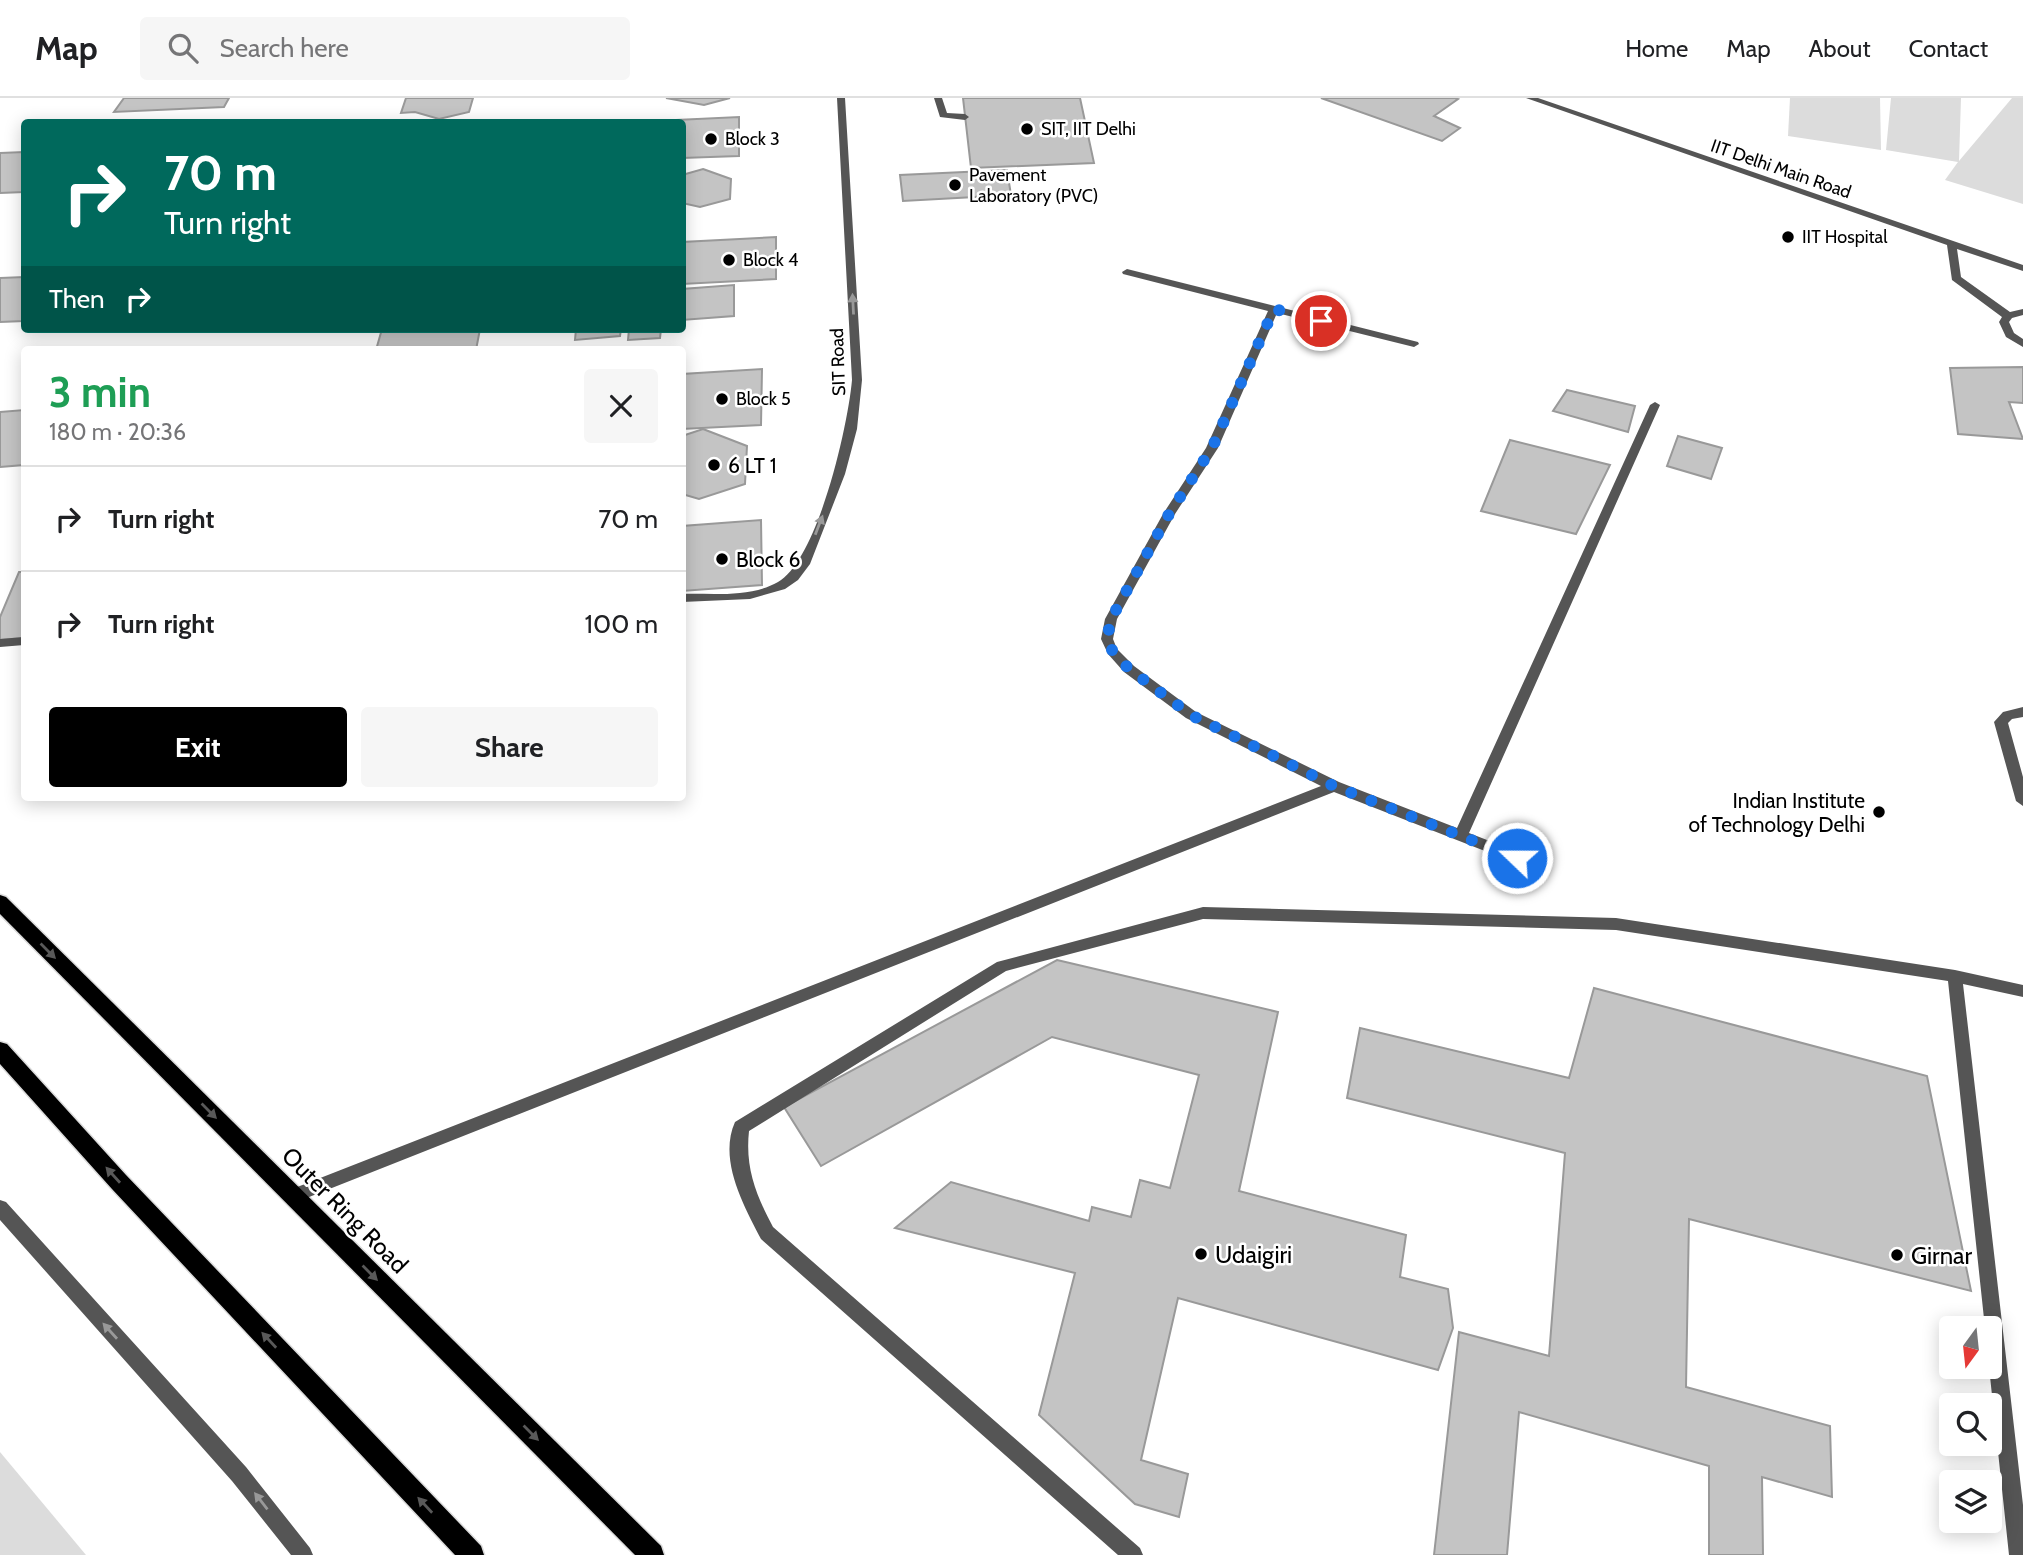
<!DOCTYPE html>
<html lang="en">
<head>
<meta charset="utf-8">
<style>
	body { margin:0; font-family:Cabin,sans-serif; background:#f6f6f6; color:#202124; height:100vh; display:flex; flex-direction:column; font-size:26px; white-space:nowrap }
	* { box-sizing:border-box; margin:0 }
	p { font-size:23px; color:#757577 }
	.icon { flex:none; width:38px; height:38px; fill:none; stroke:currentColor; stroke-width:2; stroke-linecap:round; stroke-linejoin:round }
	.map { position:relative; flex:1; overflow:hidden }
	.details { position:absolute; left:21px; top:248px; width:665px; height:455px; display:flex; flex-direction:column; background:#fff; border-radius:7px; box-shadow:0 4px 18px #0003 }
	.details>* { flex:none }
	.top-card { position:absolute; left:21px; top:21px; width:665px; height:214px; border-radius:7px; box-shadow:0 4px 18px #0003; background:#00695c; color:#fff; overflow:hidden }
	.needle { width:46px; rotate:195deg }
	.fabs { position:absolute; left:1939px; top:1218px; display:grid; gap:14px }
	.fabs a { display:grid; place-items:center; width:63px; height:63px; border-radius:7px; background:#fff; box-shadow:0 4px 18px #0003; font-size:35px }
	.pin { position:absolute; display:grid; place-items:center; width:60px; height:60px; color:#fff; margin:-30px; border:4px solid #fff; border-radius:50%; box-shadow:0 2px 7px #0007 }
	.me { position:absolute; width:77px; margin:-38px; rotate:292deg; stroke-linejoin:round; filter:drop-shadow(0 0 5px #0008) }
	.turn { display:flex; align-items:center; gap:24px; height:147px; padding:0 28px; font-size:32px }
	.turn .icon { width:91px; height:91px; stroke-width:2.5 }
	.turn b { display:block; font-size:49px; line-height:60px }
	.then { display:flex; align-items:center; height:66px; padding:0 28px; background:#0003; gap:14px; font-size:26px }
	.round { display:grid; place-items:center; flex:none; width:74px; height:74px; border-radius:7px; background:#f6f6f6 }
	.summary { display:flex; align-items:center; justify-content:space-between; height:119px; padding:0 28px }
	h1 { font-size:42px; font-weight:700; line-height:52px; color:#1e9e55 }
	.action { display:flex; gap:14px; margin-top:auto; padding:14px 28px }
	.action a { flex:1; height:80px; border-radius:7px; background:#000; color:#fff; font-size:28px; font-weight:700; line-height:80px; text-align:center }
	.action a+a { background:#f6f6f6; color:#202124 }
	ul { padding:0; list-style:none }
	li { display:flex; align-items:center; gap:21px; height:105px; padding:0 28px; border-top:2px solid #e0e0e0 }
	li div { flex:1 }
	li b { display:block; font-size:26px }
	li em { font-style:normal }
	header { display:flex; align-items:center; gap:42px; box-sizing:border-box; height:98px; padding:0 35px; background:#fff; border-bottom:2px solid #e0e0e0 }
	header strong { font-size:33px }
	nav { display:flex; gap:38px; margin-inline-start:auto; font-size:24px }
	.search { width:490px; height:63px; background:#f6f6f6; display:flex; align-items:center; gap:18px; box-sizing:border-box; padding:0 24px; border-radius:7px; color:#757577; font-size:26px }
	.map>svg:first-child { display:block }
</style>
</head>
<body>
<header>
<strong>Map</strong>
<div class="search"><svg class="icon" aria-label="search" viewBox="0 0 24 24"><circle cx="10" cy="10" r="6"/><path d="M15 15l6 6"/></svg>Search here</div>
<nav><a>Home</a><a>Map</a><a>About</a><a>Contact</a></nav>
</header>
<div class="map">
<svg width="2023" height="1457" viewBox="0 0 2023 1457">
	<rect width="100%" height="100%" fill="#fff"/>
	<g fill="#dcdcdc">
		<polygon points="1790,0 1880,0 1881,52 1788,38"/>
		<polygon points="1891,0 1961,0 1959,63 2012,0 2023,0 2023,106 1945,82 1958,64 1886,52"/>
		<polygon points="0,1354 86,1457 0,1457"/>
	</g>
	<g fill="#c4c4c4" stroke="#999" stroke-width="2">
		<polygon points="124,0 229,0 224,9 114,14"/>
		<polygon points="406,0 473,0 469,14 439,21 415,14 401,15"/>
		<polygon points="666,0 730,0 704,7"/>
		<polygon points="963,0 1080,0 1094,65 971,70"/>
		<polygon points="1321,0 1455,0 1458,1 1434,18 1460,30 1442,43"/>
		<polygon points="739,19 739,58 682,60 682,24 633,24"/>
		<polygon points="24,54 24,94 0,95 0,55"/>
		<polygon points="703,71 731,81 730,101 700,109 682,105 682,77"/>
		<polygon points="1007,72 1011,97 903,103 900,77"/>
		<polygon points="776,139 776,181 682,186 682,144"/>
		<polygon points="24,179 24,223 0,224 0,180"/>
		<polygon points="734,187 734,218 682,222 682,191"/>
		<polygon points="382,231 480,231 476,252 376,252"/>
		<polygon points="576,231 621,231 620,238 575,242"/>
		<polygon points="629,231 661,231 660,240 628,242"/>
		<polygon points="2023,269 2023,305 2009,304 2023,341 1958,336 1950,270"/>
		<polygon points="762,271 761,327 682,331 682,276"/>
		<polygon points="1567,292 1635,308 1628,334 1553,313"/>
		<polygon points="24,312 24,367 0,369 0,314"/>
		<polygon points="703,331 747,348 745,386 699,401 682,396 682,338"/>
		<polygon points="1678,338 1722,350 1711,381 1667,368"/>
		<polygon points="1510,342 1610,367 1576,436 1481,413"/>
		<polygon points="761,422 762,487 682,493 682,428"/>
		<polygon points="19,474 24,474 24,540 0,542 0,519"/>
		<polygon points="1057,862 1278,914 1239,1093 1406,1137 1400,1179 1448,1191 1453,1230 1438,1272 1178,1200 1141,1362 1188,1376 1179,1419 1135,1406 1039,1317 1075,1175 895,1130 951,1084 1089,1123 1092,1109 1131,1119 1140,1082 1170,1090 1199,977 1052,939 821,1068 784,1009"/>
		<polygon points="1594,890 1927,978 1971,1193 1689,1121 1686,1289 1830,1328 1832,1399 1762,1379 1763,1457 1709,1457 1709,1368 1519,1314 1507,1457 1434,1457 1459,1234 1549,1258 1565,1055 1347,1000 1360,930 1569,980"/>
	</g>
	<g fill="none" stroke-linecap="round" stroke-linejoin="round">
		<defs>
			<g id="primary">
				<polygon points="0,797 6,799 661,1448 664,1457 635,1457 0,816"/>
				<polygon points="0,944 7,946 126,1077 481,1448 484,1457 455,1457 112,1091 0,966"/>
			</g>
		</defs>
		<use href="#primary" stroke="#dbdbdb" stroke-width="3"/>
		<g fill="#555" fill-rule="evenodd">
			<path d="M 837,0 L 845,0 L 862,282 L 857,331 L 845,376 L 810,466 L 798,482 L 785,491 L 750,501 L 682,504 L 682,496 C 713,495 750,500 778,484 C 818,461 848,328 852,282 Z"/>
			<polygon points="934,0 942,0 947,15 965,16 969,19 965,22 940,19"/>
			<polygon points="1526,0 1538,0 2023,167 2023,173 1957,151 1961,179 2010,214 2023,211 2023,217 2012,220 2009,224 2014,235 2023,241 2023,249 2006,239 1999,224 2002,219 1952,182 1947,147"/>
			<polygon points="24,539 24,547 0,549 0,541"/>
			<polygon points="2023,609 2023,619 2012,621 2008,625 2023,679 2023,708 2016,703 1994,624 2003,614"/>
			<path d="M 1203,809 L 1616,820 L 1955,872 L 2023,887 L 2023,899 L 1963,886 L 2023,1407 L 2023,1457 L 2009,1457 L 1989,1269 L 1990,1230 L 1985,1230 L 1948,883 L 1616,832 L 1203,821 L 1006,873 L 749,1033 C 745,1070 756,1097 773,1129 L 1140,1450 L 1143,1457 L 1118,1457 L 761,1141 C 744,1108 718,1062 735,1024 L 997,864 Z"/>
			<polygon points="0,1102 6,1104 246,1369 310,1450 313,1457 291,1457 232,1383 0,1122"/>
		</g>
		<polygon fill="#555" fill-rule="evenodd" points="1127,171 1418,244 1419,246 1414,249 1277,215 1218,350 1175,416 1117,521 1113,541 1117,551 1134,568 1196,614 1339,684 1457,730 1650,307 1655,304 1660,307 1469,735 1523,756 1525,760 1523,764 1513,764 1334,694 299,1103 293,1106 287,1103 285,1098 287,1093 1321,688 1186,620 1124,574 1108,556 1101,541 1105,521 1163,416 1206,350 1268,213 1123,176 1122,174"/>
		<use href="#primary" fill="#000" fill-rule="evenodd"/>
	</g>
	<defs><path id="oneway-solid" d="M-6-.8H1V-3.2L6.5 0L1 3.2V.8H-6Z" transform="scale(1.75)"/></defs>
	<g fill="#999">
		<use href="#oneway-solid" transform="translate(853 206) rotate(-93)"/>
		<use href="#oneway-solid" transform="translate(819 427) rotate(-69)"/>
		<use href="#oneway-solid" transform="translate(110 1233) rotate(-132)"/>
		<use href="#oneway-solid" transform="translate(261 1403) rotate(-128)"/>
	</g>
	<g fill="#595959">
		<use href="#oneway-solid" transform="translate(48 853) rotate(45)"/>
		<use href="#oneway-solid" transform="translate(209 1013) rotate(45)"/>
		<use href="#oneway-solid" transform="translate(113 1077) rotate(-132)"/>
		<use href="#oneway-solid" transform="translate(370 1175) rotate(45)"/>
		<use href="#oneway-solid" transform="translate(269 1242) rotate(-133)"/>
		<use href="#oneway-solid" transform="translate(531 1335) rotate(45)"/>
		<use href="#oneway-solid" transform="translate(425 1407) rotate(-133)"/>
	</g>
	<g fill="none" stroke-linecap="round" stroke-linejoin="round">
		<polyline stroke="#1a73e8" stroke-width="12" stroke-dasharray="0 21.6" points="1321,223 1274,211 1212,350 1169,416 1111,521 1107,541 1112,552 1129,571 1191,617 1334,688 1517,760"/>
	</g>
	<g fill="#000" stroke="#fff" stroke-width="2.5">
		<circle cx="1027" cy="31" r="7"/>
		<circle cx="711" cy="41" r="7"/>
		<circle cx="955" cy="87" r="7"/>
		<circle cx="1788" cy="139" r="7"/>
		<circle cx="729" cy="162" r="7"/>
		<circle cx="722" cy="301" r="7"/>
		<circle cx="714" cy="367" r="7"/>
		<circle cx="722" cy="461" r="7"/>
		<circle cx="1879" cy="714" r="7"/>
		<circle cx="1201" cy="1156" r="7"/>
		<circle cx="1897" cy="1157" r="7"/>
	</g>
	<g text-anchor="middle" dominant-baseline="central" stroke-width="5" stroke-linejoin="round" paint-order="stroke">
		<g font-size="18" fill="#000" stroke="#fff" text-anchor="start">
			<text x="1041" y="31">SIT, IIT Delhi</text>
			<text x="725" y="41">Block 3</text>
			<text x="969" y="77">Pavement<tspan x="969" dy="21">Laboratory (PVC)</tspan></text>
			<text x="1802" y="139">IIT Hospital</text>
			<text x="743" y="162">Block 4</text>
			<text x="736" y="301">Block 5</text>
		</g>
		<g font-size="18" fill="#000" stroke="#fff">
			<text transform="translate(1781 71) rotate(19)">IIT Delhi Main Road</text>
			<text transform="translate(838 264) rotate(-92)">SIT Road</text>
		</g>
		<g font-size="21" fill="#000" stroke="#fff" text-anchor="start">
			<text x="728" y="367">6 LT 1</text>
			<text x="736" y="461">Block 6</text>
			<text x="1865" y="702" text-anchor="end">Indian Institute<tspan x="1865" dy="24">of Technology Delhi</tspan></text>
		</g>
		<g font-size="24" fill="#000" stroke="#fff">
			<text transform="translate(345 1112) rotate(45)">Outer Ring Road</text>
		</g>
		<g font-size="24" fill="#000" stroke="#fff" text-anchor="start">
			<text x="1215" y="1156">Udaigiri</text>
			<text x="1911" y="1157">Girnar</text>
		</g>
	</g>
</svg>
<div class="fabs">
<a><svg class="needle" viewBox="-14 -14 28 28"><path d="M0-13l5 13h-10z" fill="#e53935"/><path d="M0 13l5-13h-10z" fill="#757577"/></svg></a>
<a><svg class="icon" aria-label="search" viewBox="0 0 24 24"><circle cx="10" cy="10" r="6"/><path d="M15 15l6 6"/></svg></a>
<a><svg class="icon" aria-label="layers" viewBox="0 0 24 24"><path d="M12 4l9 5-9 5-9-5zM3 14l9 5 9-5"/></svg></a>
</div>
<div class="pin" style="left:1321px;top:223px;background:#d93025"><svg class="icon" aria-label="arrive" viewBox="0 0 24 24"><path d="M6 21V4h12l-3 4 3 4H6"/></svg></div>
<svg class="me" style="left:1517px;top:760px" viewBox="-20 -20 40 40"><circle r="17" fill="#1a73e8" stroke="#fff" stroke-width="3"/><path d="M0-11L8 9 0 5-8 9z" fill="#fff"/></svg>
<div class="top-card">
<div class="turn"><svg class="icon" aria-label="right" viewBox="0 0 24 24"><path d="M7 20v-9h11M14 6l5 5-5 5"/></svg><div><b>70 m</b>Turn right</div></div>
<div class="then">Then<svg class="icon" aria-label="right" viewBox="0 0 24 24"><path d="M7 20v-9h11M14 6l5 5-5 5"/></svg></div>
</div>
<section class="details">
<div class="summary"><div><h1>3 min</h1><p>180 m · 20:36</p></div><a class="round"><svg class="icon" aria-label="close" viewBox="0 0 24 24"><path d="M6 6l12 12M18 6L6 18"/></svg></a></div>
<ul>
<li><svg class="icon" aria-label="right" viewBox="0 0 24 24"><path d="M7 20v-9h11M14 6l5 5-5 5"/></svg><div><b>Turn right</b></div><em>70 m</em></li>
<li><svg class="icon" aria-label="right" viewBox="0 0 24 24"><path d="M7 20v-9h11M14 6l5 5-5 5"/></svg><div><b>Turn right</b></div><em>100 m</em></li>
</ul>
<div class="action"><a>Exit</a><a>Share</a></div>
</section>
</div>
</body>
</html>
